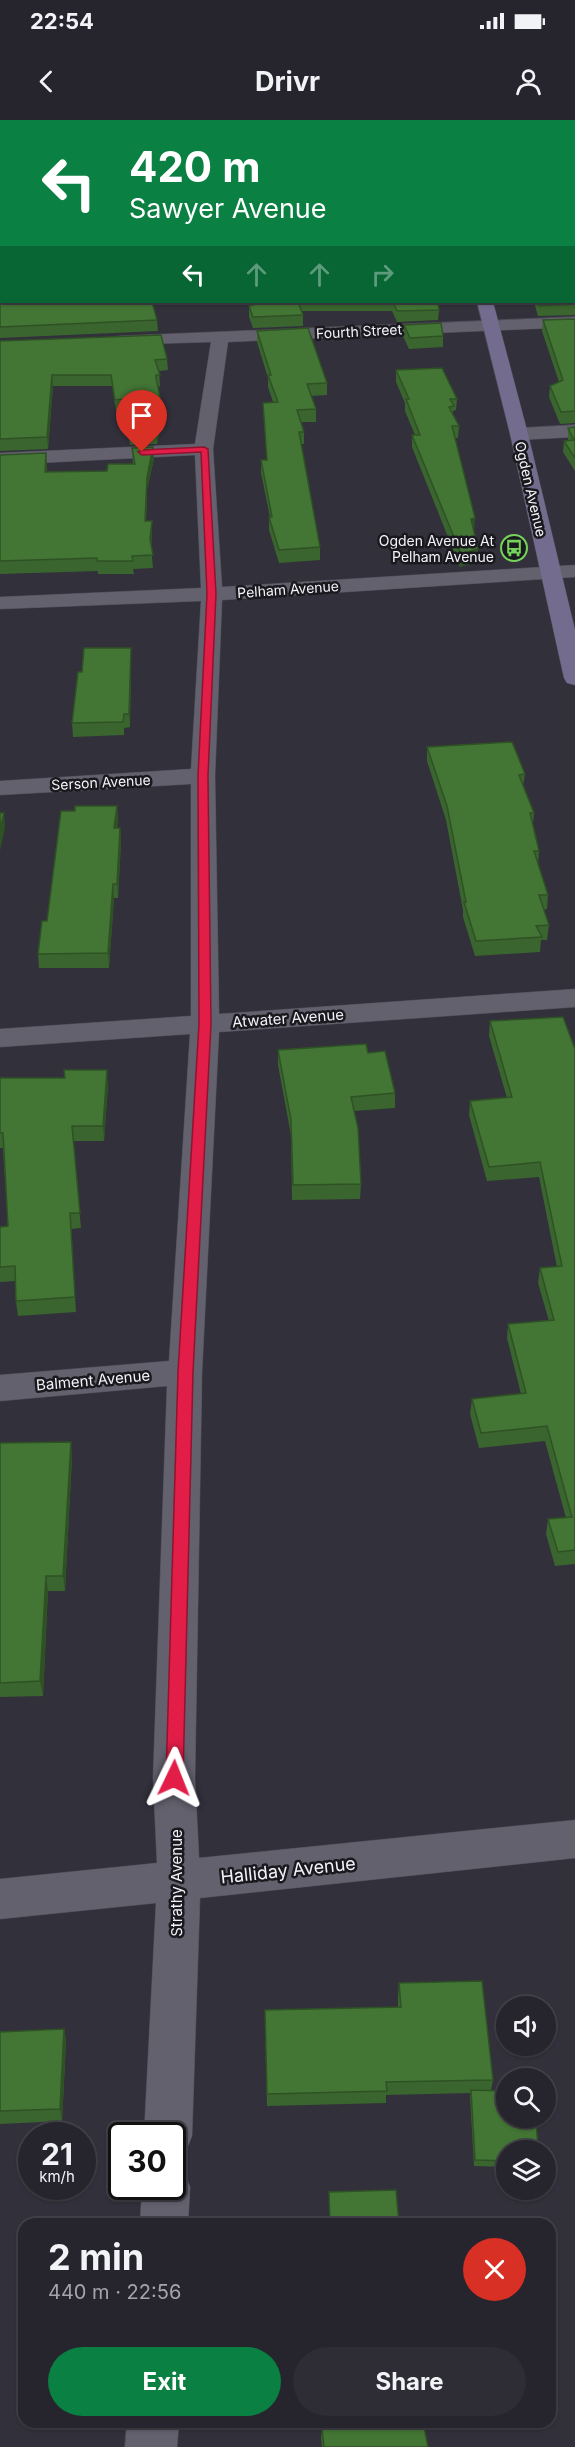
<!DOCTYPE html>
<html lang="en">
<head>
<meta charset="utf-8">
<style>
	body { margin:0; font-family:Inter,sans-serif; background:#2e2c34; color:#f1f3f6; height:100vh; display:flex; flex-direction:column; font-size:22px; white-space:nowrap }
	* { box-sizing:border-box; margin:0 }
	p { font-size:20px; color:#a4a4a9 }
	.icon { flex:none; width:33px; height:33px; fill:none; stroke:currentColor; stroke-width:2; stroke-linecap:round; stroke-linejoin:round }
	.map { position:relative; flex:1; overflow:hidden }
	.panel { position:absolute; left:18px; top:2098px; width:538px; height:210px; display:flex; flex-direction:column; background:#26242c; border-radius:18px; box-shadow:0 2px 4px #0004,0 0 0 2px #424148 }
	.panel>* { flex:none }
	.hud { position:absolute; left:0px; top:0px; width:576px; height:183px; box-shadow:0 2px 4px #0004,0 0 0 2px #424148; background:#0b8043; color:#fff; overflow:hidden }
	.tools { position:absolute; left:496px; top:1876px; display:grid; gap:12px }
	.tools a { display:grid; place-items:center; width:60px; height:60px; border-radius:50%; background:#26242c; box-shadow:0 2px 4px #0004,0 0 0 2px #424148; font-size:30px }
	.speed { position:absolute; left:18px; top:2002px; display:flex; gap:12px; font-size:30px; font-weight:700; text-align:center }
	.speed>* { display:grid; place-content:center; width:78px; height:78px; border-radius:50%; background:#26242c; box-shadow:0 2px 4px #0004,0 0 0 2px #424148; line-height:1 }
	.speed small { font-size:15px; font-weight:400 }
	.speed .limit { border:3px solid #111; border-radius:9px; background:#fff; color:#111 }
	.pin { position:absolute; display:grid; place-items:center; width:51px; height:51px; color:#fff; margin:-62px -26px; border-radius:50% 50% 50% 0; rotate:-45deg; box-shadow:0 0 6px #0007 }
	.pin .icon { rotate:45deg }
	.me { position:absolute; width:66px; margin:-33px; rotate:2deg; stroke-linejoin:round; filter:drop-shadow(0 0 4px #0008) }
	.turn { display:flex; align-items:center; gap:21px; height:126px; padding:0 30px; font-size:27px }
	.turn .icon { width:78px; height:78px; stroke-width:2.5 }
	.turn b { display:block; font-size:42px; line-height:51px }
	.lanes { display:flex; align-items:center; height:57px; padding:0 30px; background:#0003; justify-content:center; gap:30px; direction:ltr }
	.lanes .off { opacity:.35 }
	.round { display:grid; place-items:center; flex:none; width:63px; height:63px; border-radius:32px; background:#2e2c34 }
	.overview { display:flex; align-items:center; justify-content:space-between; height:102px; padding:0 30px }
	h1 { font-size:36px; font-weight:700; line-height:45px }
	.primary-button { display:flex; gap:12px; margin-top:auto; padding:12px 30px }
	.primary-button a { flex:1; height:69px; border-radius:36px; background:#0b8043; color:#fff; font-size:24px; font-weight:700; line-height:69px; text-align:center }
	.primary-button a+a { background:#2e2c34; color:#f1f3f6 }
	.status { display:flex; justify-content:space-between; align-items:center; height:42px; padding:0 30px; background:#26242c; direction:ltr }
	.status svg { height:16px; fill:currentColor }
	header { display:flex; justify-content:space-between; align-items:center; height:78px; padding:0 30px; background:#26242c; font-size:27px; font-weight:700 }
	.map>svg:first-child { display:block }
</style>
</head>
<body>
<div class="status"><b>22:54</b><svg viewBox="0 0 49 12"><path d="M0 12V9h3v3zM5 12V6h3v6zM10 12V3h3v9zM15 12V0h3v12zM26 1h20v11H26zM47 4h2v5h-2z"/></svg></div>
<header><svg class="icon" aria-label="back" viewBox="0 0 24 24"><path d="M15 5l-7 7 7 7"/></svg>Drivr<svg class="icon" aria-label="person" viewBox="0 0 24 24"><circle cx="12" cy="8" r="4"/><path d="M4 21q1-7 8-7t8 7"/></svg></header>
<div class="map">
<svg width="575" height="2327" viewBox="0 0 575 2327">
	<rect width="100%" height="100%" fill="#32303b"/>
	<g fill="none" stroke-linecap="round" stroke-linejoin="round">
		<defs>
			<g id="street">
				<polygon points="195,0 246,0 194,2"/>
				<polygon points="575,197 575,207 228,222 213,329 222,467 575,445 575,457 222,480 215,656 219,894 575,869 575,887 219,912 202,1252 195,1658 199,1738 575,1700 575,1738 200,1778 192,2016 185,2033 172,2038 172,2016 144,2016 156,1783 0,1799 0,1759 157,1743 153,1658 167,1266 0,1281 0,1255 169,1241 190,914 0,927 0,909 191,896 191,664 0,675 0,661 191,649 201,481 0,489 0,477 201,468 195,335 0,345 0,333 195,324 211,222 113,225 110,221 113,217 119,216"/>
				<polygon points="575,305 575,317 519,320 512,318 510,314 512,310 519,308"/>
				<polygon points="172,2046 183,2050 190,2067 188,2104 140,2104 142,2067 172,2067"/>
				<polygon points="127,2302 179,2302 177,2327 125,2327"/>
			</g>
			<g id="secondary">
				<polygon points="432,0 446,0 446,2 433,2"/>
				<polygon points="477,182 493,182 528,314 575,510 575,565 567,563 564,558 510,314"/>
			</g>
		</defs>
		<use href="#street" stroke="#4e4c56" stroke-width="1"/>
		<use href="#secondary" stroke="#4e4c56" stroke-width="1"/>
		<use href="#street" fill="#63616e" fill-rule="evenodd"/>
		<use href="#secondary" fill="#746c8e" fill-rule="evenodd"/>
	</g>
	<g fill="#3a652e">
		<polygon points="0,0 181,0 182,2 2,2 2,128 0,128"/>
		<polygon points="468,0 575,0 575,195 538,196 534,182 574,182 574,2 470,2"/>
		<polygon points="0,181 157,200 158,211 0,218"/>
		<polygon points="256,182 438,182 439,190 438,200 397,202 392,191 302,191 303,195 303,206 253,208 249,197 249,186 256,184"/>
		<polygon points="575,199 575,303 560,304 549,277 550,266 559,262 542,211 543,200"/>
		<polygon points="404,205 443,216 443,227 409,229 403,216"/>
		<polygon points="257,211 327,263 327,275 311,276 316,289 316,302 301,302 304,312 304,324 301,324 320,427 320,440 279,443 269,410 269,397 270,397 261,353 261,340 267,340 263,283 273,282 268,267 268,258 257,222"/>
		<polygon points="0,221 167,239 168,250 159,251 160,266 157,267 162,287 162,299 157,324 130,325 124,291 116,291 112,266 53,266 48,329 0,331"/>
		<polygon points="396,250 457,279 456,290 453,291 453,295 459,306 458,318 455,318 478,429 477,442 460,447 412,327 412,315 415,315 405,291 405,283 396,262"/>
		<polygon points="575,307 575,351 563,332 564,321 568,320 568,308"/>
		<polygon points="153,327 154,339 147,369 146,401 152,414 151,426 153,448 133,449 134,454 98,454 98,451 0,454 0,335 46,333 47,352 107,351 133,344 132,328"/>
		<polygon points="131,541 130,607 124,608 124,615 73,617 72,603 82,552"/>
		<polygon points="427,627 525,654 523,666 534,693 533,704 539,731 538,744 548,775 547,789 543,790 549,805 547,820 541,820 540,832 475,836 463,797 463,790 446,700 427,641"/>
		<polygon points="117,686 118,700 117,708 120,708 121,722 118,778 114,778 109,848 39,848 38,834 47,801 75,691"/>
		<polygon points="490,901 575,929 575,1444 555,1446 546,1414 548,1399 566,1398 545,1321 479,1328 470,1294 472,1279 521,1274 507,1218 508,1204 549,1201 538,1163 540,1148 557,1147 539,1057 487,1061 469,995 470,981 507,978 489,916"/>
		<polygon points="278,930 368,933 395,973 395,988 354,991 361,1064 360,1079 292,1080 291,1015 278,945"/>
		<polygon points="0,958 108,965 104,1021 73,1021 81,1108 71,1109 76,1192 18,1196 16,1181 15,1161 0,1162 0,1107 8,1106 3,1028 0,1028"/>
		<polygon points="0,1323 72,1337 65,1471 48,1471 43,1576 0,1577"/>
		<polygon points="399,1863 493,1960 491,1970 507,2031 507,2047 474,2046 470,1977 470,1973 386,1975 386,1983 267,1986 265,1890 398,1887 398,1876"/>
		<polygon points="64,1909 66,1922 62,2001 0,2004 0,1912"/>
		<polygon points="329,2072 399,2104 329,2104"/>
		<polygon points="336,2302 423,2302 428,2327 322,2327 321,2318 322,2309 337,2306"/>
	</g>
	<g fill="#2f5225">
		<polygon points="1,62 2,74 0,75 0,63"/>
		<polygon points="52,255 53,266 48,329 47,317"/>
		<polygon points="162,287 162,299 157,324 156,312"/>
		<polygon points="153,327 154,339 147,369 146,414 145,401 147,357"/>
		<polygon points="46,333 47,345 46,364 45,352"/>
		<polygon points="475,398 474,411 471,399"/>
		<polygon points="152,401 152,414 151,431 150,419"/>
		<polygon points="478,429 477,442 460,447 461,434"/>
		<polygon points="131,528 131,541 130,607 129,594"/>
		<polygon points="117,686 118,700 116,723 114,708"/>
		<polygon points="4,693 5,707 0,731 0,709"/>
		<polygon points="120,708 121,722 118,778 117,764"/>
		<polygon points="113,764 114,778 109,848 108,833"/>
		<polygon points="107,950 108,965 104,1021 103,1006"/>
		<polygon points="71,1322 72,1337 65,1471 63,1456"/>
		<polygon points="46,1456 48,1471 43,1576 40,1561"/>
		<polygon points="64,1909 66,1922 62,2001 60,1989"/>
	</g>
	<g fill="#437535" stroke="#2f5225" stroke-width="1.5">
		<polygon points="3,0 181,0 182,2 3,2"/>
		<polygon points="317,0 398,0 399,2 318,2"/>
		<polygon points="476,0 575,0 575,184 539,186 538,182 574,182 574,2 477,2"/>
		<polygon points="0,4 2,4 2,65 1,62 0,63"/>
		<rect x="0" y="73" width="2" height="43"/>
		<polygon points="0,181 152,182 157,200 0,207"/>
		<polygon points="257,182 298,182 303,195 253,197 249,186 257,184"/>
		<polygon points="393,182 438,182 439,190 397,191"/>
		<polygon points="575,199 575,291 561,292 550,266 563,260 543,200"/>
		<polygon points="441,203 443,216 410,218 404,205"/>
		<polygon points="308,208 327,263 307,264 316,289 297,290 304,312 299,312 320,427 279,430 269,397 272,397 261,340 267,340 263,283 278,282 268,255 271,255 257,211"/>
		<polygon points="161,215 167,239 155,240 160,255 156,255 156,258 162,287 156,312 129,313 124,279 115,280 111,255 52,255 47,317 0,319 0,221"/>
		<polygon points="442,248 457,279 450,279 454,286 449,287 459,306 452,306 475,398 471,399 478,429 461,434 412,315 420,315 406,279 409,279 396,250"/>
		<polygon points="575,307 575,338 564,321 574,320 568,308"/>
		<polygon points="153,327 147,357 145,401 152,401 150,419 153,435 132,436 133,441 97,441 97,438 0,441 0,335 46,333 45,352 107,351 108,344 135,344 132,328"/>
		<polygon points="84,528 131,528 129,594 124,594 123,602 72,603 78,552 82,552"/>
		<polygon points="512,622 525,654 519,655 534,693 530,693 539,731 534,731 548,775 539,775 549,805 536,806 542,817 476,821 464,782 466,782 447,686 427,627"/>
		<polygon points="75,686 117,686 114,708 120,708 117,764 113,764 108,833 38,834 42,801 47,801 61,691 75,691"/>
		<polygon points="0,693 4,693 0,709"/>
		<polygon points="563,897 575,929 575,1430 558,1432 548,1399 572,1397 547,1306 481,1313 472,1279 526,1273 508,1204 554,1200 540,1148 562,1146 540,1042 489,1047 470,981 512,977 490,901"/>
		<polygon points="366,924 368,933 385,931 395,973 351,977 358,1008 361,1064 293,1065 291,1000 278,930"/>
		<polygon points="64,950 107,950 103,1006 72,1006 80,1093 70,1093 75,1177 16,1181 15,1146 0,1147 0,1107 8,1106 3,1013 0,1013 0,958 65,958"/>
		<polygon points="71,1322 63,1456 46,1456 40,1561 0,1563 0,1323"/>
		<polygon points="482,1861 493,1960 386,1962 387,1971 267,1974 265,1890 401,1887 399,1863"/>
		<polygon points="64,1909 60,1989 0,1991 0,1912"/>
		<polygon points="471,1970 507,1971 507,1998 536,1998 538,2031 507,2031 507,2041 475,2040"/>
		<polygon points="396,2070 399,2104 330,2104 329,2072"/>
		<polygon points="338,2302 423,2302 428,2327 324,2327 322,2309 339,2306"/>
	</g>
	<polygon fill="#e11d48" stroke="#92132f" stroke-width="1.5" points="204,327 208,329 216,474 208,656 211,904 193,1252 183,1658 180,1663 174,1666 168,1663 166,1658 178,1252 199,904 198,656 207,474 201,332 142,335 138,332 142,330"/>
	<defs>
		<symbol id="bus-ring" viewBox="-11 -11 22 22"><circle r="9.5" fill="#1a191e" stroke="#75d25b" stroke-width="1.5"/><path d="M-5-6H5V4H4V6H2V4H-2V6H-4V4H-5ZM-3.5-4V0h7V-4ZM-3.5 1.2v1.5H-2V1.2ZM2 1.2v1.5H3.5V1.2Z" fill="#75d25b"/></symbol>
	</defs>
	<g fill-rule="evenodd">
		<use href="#bus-ring" x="499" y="413" width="30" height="30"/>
	</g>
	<g text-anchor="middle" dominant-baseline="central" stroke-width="5" stroke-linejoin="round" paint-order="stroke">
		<g font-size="14" fill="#f3f2f9" stroke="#1a191e">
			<text transform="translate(359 211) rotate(-3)">Fourth Street</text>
			<text transform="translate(531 369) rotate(77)">Ogden Avenue</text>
			<text transform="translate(288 469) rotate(-4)">Pelham Avenue</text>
			<text transform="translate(101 662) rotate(-3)">Serson Avenue</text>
		</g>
		<g font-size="14" fill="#f3f2f9" stroke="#1a191e" text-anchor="end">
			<text x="494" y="420">Ogden Avenue At<tspan x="494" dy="16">Pelham Avenue</tspan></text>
		</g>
		<g font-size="15" fill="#f3f2f9" stroke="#1a191e">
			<text transform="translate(288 898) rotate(-4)">Atwater Avenue</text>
			<text transform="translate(93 1260) rotate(-5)">Balment Avenue</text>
			<text transform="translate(176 1763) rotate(-90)">Strathy Avenue</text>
		</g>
		<g font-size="18" fill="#f3f2f9" stroke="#1a191e">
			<text transform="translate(288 1750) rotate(-6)">Halliday Avenue</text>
		</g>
	</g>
</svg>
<div class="tools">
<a><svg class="icon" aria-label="sound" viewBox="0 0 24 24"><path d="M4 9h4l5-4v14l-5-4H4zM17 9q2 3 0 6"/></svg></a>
<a><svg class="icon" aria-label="search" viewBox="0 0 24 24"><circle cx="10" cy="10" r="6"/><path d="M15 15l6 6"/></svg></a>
<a><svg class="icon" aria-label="layers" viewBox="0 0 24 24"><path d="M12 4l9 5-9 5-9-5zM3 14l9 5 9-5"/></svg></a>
</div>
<div class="speed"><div>21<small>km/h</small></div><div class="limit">30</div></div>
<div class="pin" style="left:142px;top:332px;background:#d93025"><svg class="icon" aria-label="arrive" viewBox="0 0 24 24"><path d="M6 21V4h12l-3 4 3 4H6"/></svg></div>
<svg class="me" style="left:174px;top:1658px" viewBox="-20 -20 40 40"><path d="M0-17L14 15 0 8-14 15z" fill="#e11d48" stroke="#fff" stroke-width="4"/></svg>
<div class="hud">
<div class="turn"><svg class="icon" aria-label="left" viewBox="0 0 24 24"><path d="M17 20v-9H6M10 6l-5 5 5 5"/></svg><div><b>420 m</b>Sawyer Avenue</div></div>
<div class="lanes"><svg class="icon" aria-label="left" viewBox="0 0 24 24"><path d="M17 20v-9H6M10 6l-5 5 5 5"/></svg><svg class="icon off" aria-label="ahead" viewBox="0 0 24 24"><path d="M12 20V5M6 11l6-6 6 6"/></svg><svg class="icon off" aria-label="ahead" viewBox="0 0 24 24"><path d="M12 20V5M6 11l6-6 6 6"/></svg><svg class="icon off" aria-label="right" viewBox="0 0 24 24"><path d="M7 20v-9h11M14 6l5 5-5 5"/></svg></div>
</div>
<section class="panel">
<div class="overview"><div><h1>2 min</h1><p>440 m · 22:56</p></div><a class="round" style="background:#d93025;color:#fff"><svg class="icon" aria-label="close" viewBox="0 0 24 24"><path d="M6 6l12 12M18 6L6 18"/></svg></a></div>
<div class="primary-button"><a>Exit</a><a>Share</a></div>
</section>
</div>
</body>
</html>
